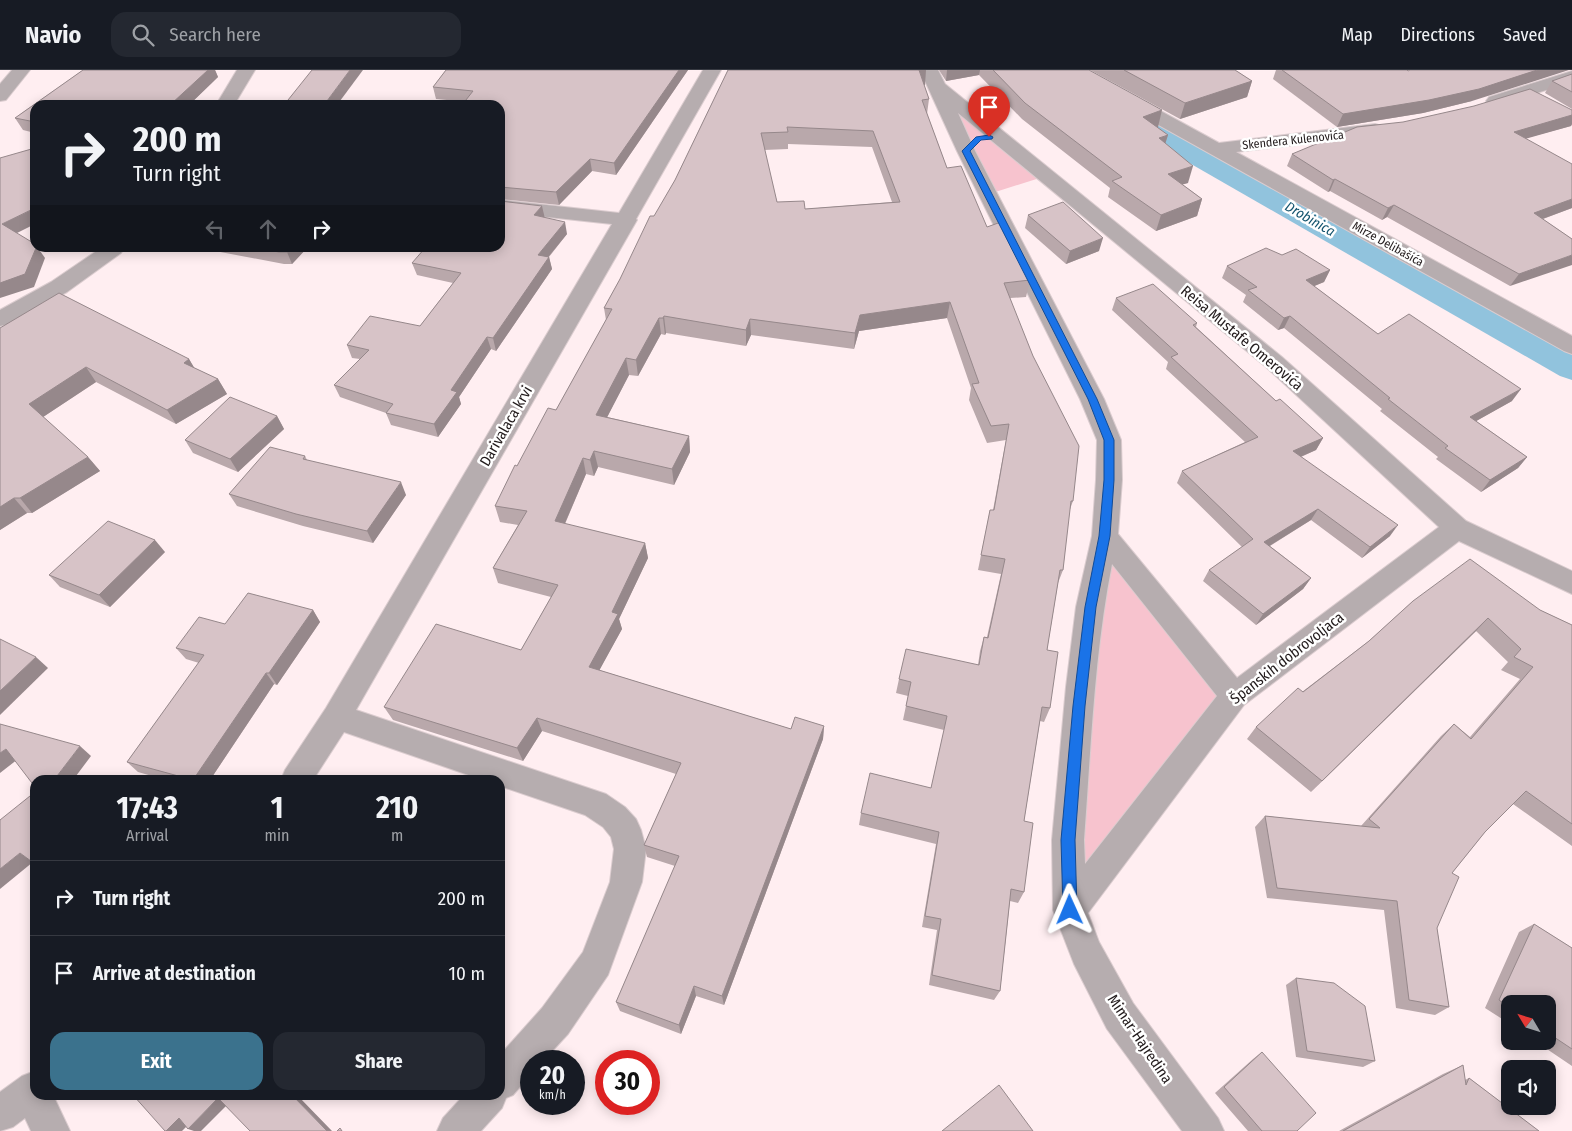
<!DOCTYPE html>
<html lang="en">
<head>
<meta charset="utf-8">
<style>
	body { margin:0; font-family:"Fira Sans Condensed",sans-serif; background:#242831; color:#f1f3f6; height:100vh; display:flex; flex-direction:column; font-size:19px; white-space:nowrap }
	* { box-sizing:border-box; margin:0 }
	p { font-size:16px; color:#9ea1a6 }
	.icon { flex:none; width:28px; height:28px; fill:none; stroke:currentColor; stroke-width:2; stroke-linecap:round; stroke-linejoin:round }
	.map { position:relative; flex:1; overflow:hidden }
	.panel { position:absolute; left:30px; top:705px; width:475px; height:325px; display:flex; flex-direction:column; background:#171b24; border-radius:15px; box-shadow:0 2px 12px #0003 }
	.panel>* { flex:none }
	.banner { position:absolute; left:30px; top:30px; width:475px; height:152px; border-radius:15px; box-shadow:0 2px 12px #0003; background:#171b24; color:#f1f3f6; overflow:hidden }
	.needle { width:32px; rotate:308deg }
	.buttons { position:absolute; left:1501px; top:925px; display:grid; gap:10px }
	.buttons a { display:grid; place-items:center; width:55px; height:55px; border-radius:10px; background:#171b24; box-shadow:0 2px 12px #0003; font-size:25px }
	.speed { position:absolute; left:520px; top:980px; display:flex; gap:10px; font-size:25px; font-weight:700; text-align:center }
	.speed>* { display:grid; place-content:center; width:65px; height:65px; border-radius:50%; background:#171b24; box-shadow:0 2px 12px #0003; line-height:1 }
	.speed small { font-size:12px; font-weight:400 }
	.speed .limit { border:8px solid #d22; background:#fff; color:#111 }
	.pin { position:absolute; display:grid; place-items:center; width:42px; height:42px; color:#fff; margin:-51px -21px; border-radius:50% 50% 50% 0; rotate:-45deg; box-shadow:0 0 5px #0007 }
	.pin .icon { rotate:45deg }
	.me { position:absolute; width:55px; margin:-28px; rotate:359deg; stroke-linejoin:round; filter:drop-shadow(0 0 4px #0008) }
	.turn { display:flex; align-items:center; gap:18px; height:105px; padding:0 20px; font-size:22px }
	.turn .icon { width:65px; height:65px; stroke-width:2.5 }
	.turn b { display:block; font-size:35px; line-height:42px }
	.lanes { display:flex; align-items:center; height:48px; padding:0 20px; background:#0003; justify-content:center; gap:25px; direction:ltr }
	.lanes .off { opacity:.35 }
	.eta { display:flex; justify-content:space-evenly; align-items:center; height:85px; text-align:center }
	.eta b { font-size:30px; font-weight:700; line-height:35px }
	.action { display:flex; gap:10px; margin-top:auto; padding:10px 20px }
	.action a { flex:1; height:58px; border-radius:15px; background:#3b728d; color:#fff; font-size:20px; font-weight:700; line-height:58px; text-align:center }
	.action a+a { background:#242831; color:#f1f3f6 }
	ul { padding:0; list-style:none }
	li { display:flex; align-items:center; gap:15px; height:75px; padding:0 20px; border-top:1px solid #363941 }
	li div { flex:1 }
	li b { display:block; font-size:19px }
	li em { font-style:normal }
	header { display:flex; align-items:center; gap:30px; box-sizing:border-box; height:70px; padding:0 25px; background:#171b24; border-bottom:1px solid #363941 }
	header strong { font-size:24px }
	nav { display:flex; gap:28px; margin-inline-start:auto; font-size:18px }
	.search { width:350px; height:45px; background:#242831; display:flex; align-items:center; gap:12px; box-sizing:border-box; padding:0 18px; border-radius:15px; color:#9ea1a6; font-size:19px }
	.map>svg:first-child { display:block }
</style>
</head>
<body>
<header>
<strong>Navio</strong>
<div class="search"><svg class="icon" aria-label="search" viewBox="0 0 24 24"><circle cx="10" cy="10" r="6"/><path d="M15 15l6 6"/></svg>Search here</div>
<nav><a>Map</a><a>Directions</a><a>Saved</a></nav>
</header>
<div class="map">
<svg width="1572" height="1061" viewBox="0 0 1572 1061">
	<rect width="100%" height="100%" fill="#ffeef1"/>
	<g fill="#f7c3ce">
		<polygon points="938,17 1046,106 989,124"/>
		<polygon points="1105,466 1234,626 1070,840"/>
	</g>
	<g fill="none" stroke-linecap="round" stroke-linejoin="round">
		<polygon fill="#91c3dd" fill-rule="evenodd" points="1034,0 1066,0 1572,283 1572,310 1560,306 1038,6"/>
		<defs>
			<g id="minor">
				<polygon points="12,0 30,0 6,30 0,31 0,14"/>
				<polygon points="237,0 255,0 234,35 216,35"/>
				<polygon points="703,0 721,0 636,149 637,150 356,640 606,724 625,737 636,749 641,760 646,779 642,812 608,905 568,964 543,991 531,991 531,1004 513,1025 506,1028 502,1038 481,1061 437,1061 443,1048 464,1025 500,1025 500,985 542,938 583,882 610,812 614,779 611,767 603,757 585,745 500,716 500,710 483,710 344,662 313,710 281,710 285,700 326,638 612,154 500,142 500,130 619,143"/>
				<path d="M 920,0 L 938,0 L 945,14 L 1282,287 L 1466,451 L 1572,501 L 1572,524 L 1459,471 L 1244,635 L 1088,843 L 1099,872 L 1133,933 L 1218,1048 L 1224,1061 L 1182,1061 L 1107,959 L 1074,894 L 1053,840 L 1052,770 L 1066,617 L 1076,537 L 1092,466 L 1096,410 L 1097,370 L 1080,329 L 957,81 ZM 958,43 L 1266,297 L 1439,457 L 1237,608 L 1118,464 L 1122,410 L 1121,370 L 1104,329 L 975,81 ZM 1112,494 L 1217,626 L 1085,794 L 1084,770 C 1091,678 1094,585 1112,494 Z"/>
				<polygon points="1064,0 1086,0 1219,73 1375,54 1382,56 1384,60 1382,64 1375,66 1236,82 1572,266 1572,284 1564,281 1067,4"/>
				<polygon points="1572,1 1572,12 1495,36 1489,35 1486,31 1489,27"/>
				<polygon points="101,178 124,178 121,183 67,222 8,254 0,256 0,240 51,212"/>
				<polygon points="35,1001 35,1025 53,1025 70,1061 31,1061 25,1048 13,1057 0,1061 0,1022 22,1006"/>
			</g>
		</defs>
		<use href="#minor" stroke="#dbcccf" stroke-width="2"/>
		<use href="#minor" fill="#b6adaf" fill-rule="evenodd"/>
	</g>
	<g fill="#b9a8ab" fill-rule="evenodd">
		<polygon points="83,0 215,0 218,7 189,35 35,35 35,63 23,60 15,48"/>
		<polygon points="446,0 688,0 616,105 592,101 559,135 500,129 500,35 436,29 433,17"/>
		<path d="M 728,0 L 925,15 L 924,15 L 929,29 L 927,44 L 947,98 L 987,157 L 1030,210 L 1026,227 L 1010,228 L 1073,431 L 1069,442 L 1063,500 L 1058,513 L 1047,580 L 1050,638 L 1044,652 L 1040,651 L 1024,751 L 1024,822 L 1018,833 L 1010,831 L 1000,921 L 994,930 L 929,915 L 937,860 L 922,857 L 936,774 L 859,755 L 861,743 L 931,718 L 944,660 L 903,650 L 908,626 L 896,623 L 899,609 L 978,595 L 980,581 L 984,567 L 987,567 L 1001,504 L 978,500 L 990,440 L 993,440 L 1006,370 L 987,373 L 969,330 L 971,318 L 947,248 L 859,261 L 854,279 L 751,265 L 746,276 L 666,263 L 665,265 L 661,264 L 638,306 L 629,305 L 607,347 L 689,366 L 690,382 L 674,415 L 598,397 L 594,406 L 586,404 L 565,454 L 645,473 L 648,488 L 619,549 L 622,559 L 599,600 L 791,659 L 824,656 L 823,669 L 724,935 L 696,926 L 681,964 L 620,941 L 616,932 L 675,796 L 647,787 L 644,775 L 676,704 L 542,661 L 523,691 L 393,650 L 384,637 L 521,580 L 551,527 L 498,513 L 493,498 L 518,455 L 500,452 L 495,436 L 556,340 L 606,250 L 604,238 L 620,209 L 675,110 ZM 788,74 L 872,77 L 892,132 L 805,139 L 777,132 L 764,80 L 788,79 Z"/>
		<polygon points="939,0 1089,0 1158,57 1157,57 1168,65 1165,73 1188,113 1182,114 1202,129 1197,146 1156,161 1108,127 1110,118 1022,49 979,5 946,11"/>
		<polygon points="1090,0 1235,0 1252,11 1247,27 1180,49"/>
		<polygon points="1276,0 1407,0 1472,31 1423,43 1337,57 1273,9"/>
		<polygon points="1572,4 1572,39 1545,23 1552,11"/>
		<polygon points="1572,40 1572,54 1571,56 1526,68 1572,138 1543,149 1572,169 1510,216 1387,147 1382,150 1330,121 1328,122 1287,96 1292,84"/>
		<polygon points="542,136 544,147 567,164 549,187 552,199 496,281 491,279 459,327 461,334 438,367 391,355 386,343 340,327 334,315 360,289 352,288 347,275 420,256 453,213 417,205 412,193"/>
		<polygon points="1028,145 1099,181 1066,194 1025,158"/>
		<polygon points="199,178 307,178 292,194 284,194"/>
		<polygon points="1282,185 1330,200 1324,212 1314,216 1378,264 1512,331 1476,351 1527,387 1518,398 1481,422 1436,389 1438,387 1380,341 1382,339 1284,258 1278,260 1243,232 1246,225 1222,208 1227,196"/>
		<polygon points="1116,228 1197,253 1196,257 1276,331 1323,368 1316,380 1301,387 1390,466 1362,488 1311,450 1270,476 1311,508 1303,519 1256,555 1203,511 1209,500 1242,477 1177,413 1182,401 1245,372 1166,299 1168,292 1112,240"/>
		<polygon points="0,258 189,289 194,298 218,309 227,324 176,354 96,312 43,347 88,387 100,401 32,443 27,443 0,460"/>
		<polygon points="277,346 284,359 238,402 193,383 185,370"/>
		<polygon points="305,386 307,390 406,425 373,473 303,456 237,436 229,424"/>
		<polygon points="165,482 110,537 60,517 49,505"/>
		<polygon points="1413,531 1540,540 1572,555 1572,776 1513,734 1485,762 1452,803 1437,858 1449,937 1435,945 1396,938 1384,840 1267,828 1255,757 1265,746 1361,756 1441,666 1454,654 1470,667 1520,609 1501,600 1508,592 1476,561 1311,722 1247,669 1256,657 1369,571"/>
		<polygon points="313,540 320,552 277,615 274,614 210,710 166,710 138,702 127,692 199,593 186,589 176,578 225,554"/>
		<polygon points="1534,854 1572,878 1572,996 1535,971 1548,971 1548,934 1510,934 1510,954 1485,938 1519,862"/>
		<polygon points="1296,908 1375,991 1363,997 1296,987 1286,915"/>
		<polygon points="1262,982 1297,1061 1248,1061 1215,1023 1253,989"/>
		<polygon points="1463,995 1465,1010 1469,1008 1539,1061 1339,1061 1443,1004"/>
	</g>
	<g fill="#96888b">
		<polygon points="208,0 215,0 218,7 189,35 170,35"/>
		<polygon points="350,0 363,0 337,35 324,35"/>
		<polygon points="679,0 688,0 616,105 614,93"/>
		<polygon points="919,0 926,0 925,15 917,16"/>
		<polygon points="947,0 980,0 979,5 946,11"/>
		<polygon points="1537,0 1569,0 1472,31 1423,43 1337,57 1343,44"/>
		<polygon points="1252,11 1247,27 1180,49 1185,33"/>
		<polygon points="1162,40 1158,57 1138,63 1143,47"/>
		<polygon points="1572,45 1572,54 1571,56 1507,74 1514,62"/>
		<polygon points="1168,65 1163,81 1159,68"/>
		<polygon points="590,89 592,101 559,135 556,122"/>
		<polygon points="1193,96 1188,113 1163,120 1168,104"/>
		<polygon points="1335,109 1330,121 1328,122 1333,110"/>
		<polygon points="1202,129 1197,146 1156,161 1161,145"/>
		<polygon points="1572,129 1572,138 1526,155 1534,143"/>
		<polygon points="1394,135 1387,147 1382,150 1388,138"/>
		<polygon points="542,136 545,149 534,145"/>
		<polygon points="35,138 35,154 11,166 2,154"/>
		<polygon points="565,152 567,164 540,197 538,185"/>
		<polygon points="1103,168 1099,181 1066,194 1070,181"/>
		<polygon points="36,178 38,178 45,188 34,217 0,228 0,213"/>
		<polygon points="291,178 307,178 292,194 287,182"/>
		<polygon points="1572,185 1572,195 1510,216 1519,204"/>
		<polygon points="549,187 552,199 496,281 493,268"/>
		<polygon points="1330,200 1324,212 1300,222 1306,210"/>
		<polygon points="950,232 947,248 859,261 854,279 855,263 860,245"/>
		<polygon points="664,246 666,263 665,265 663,248"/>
		<polygon points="1290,246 1284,258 1278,260 1284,248"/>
		<polygon points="659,248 661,264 638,306 636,290"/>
		<polygon points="750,249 751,265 746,276 746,260"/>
		<polygon points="487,267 491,279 459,327 461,334 438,367 434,354 451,320"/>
		<polygon points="626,288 629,305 600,361 596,345"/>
		<polygon points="189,289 198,304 184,293"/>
		<polygon points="86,297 96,312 40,349 29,334"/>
		<polygon points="218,309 227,324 176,354 167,340"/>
		<polygon points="1521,319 1512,331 1462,359 1470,347"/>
		<polygon points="277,346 284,359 238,402 230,389"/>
		<polygon points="689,366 690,382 674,415 672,399"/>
		<polygon points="1323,368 1316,380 1286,393 1293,381"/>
		<polygon points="594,381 598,397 594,406 590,390"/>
		<polygon points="88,387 100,401 32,443 20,428"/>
		<polygon points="1527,387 1518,398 1481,422 1490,410"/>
		<polygon points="583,388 586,404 559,467 555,451"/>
		<polygon points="401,412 406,425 373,473 367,461"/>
		<polygon points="14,428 27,443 0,460 0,437"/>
		<polygon points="1318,439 1311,450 1258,483 1264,472"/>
		<polygon points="1398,455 1390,466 1362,488 1370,477"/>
		<polygon points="155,470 165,482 110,537 99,525"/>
		<polygon points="645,473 648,488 619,549 622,559 593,612 589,597 612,542"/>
		<polygon points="1311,508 1303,519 1256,555 1263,544"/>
		<polygon points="313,540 320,552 277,615 269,603"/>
		<polygon points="1488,548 1476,561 1311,722 1322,711"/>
		<polygon points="36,587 48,598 0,645 0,621"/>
		<polygon points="266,603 274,614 210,710 193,710"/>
		<polygon points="537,648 542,661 523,691 517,678"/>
		<polygon points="824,656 823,669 724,935 722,926"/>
		<polygon points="80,676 91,686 73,710 54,710"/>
		<polygon points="6,679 18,689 0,703 0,683"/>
		<polygon points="20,783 33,792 0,819 0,799"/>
		<polygon points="694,916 696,926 681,964 679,955"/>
		<polygon points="292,1025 300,1025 299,1027 332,1061 327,1061"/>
		<polygon points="218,1028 229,1033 201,1061 194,1061 188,1059"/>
		<polygon points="179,1048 190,1053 182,1061 166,1061"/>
	</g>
	<g fill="#d7c3c7" stroke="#96888b" fill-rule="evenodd">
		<polygon points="83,0 208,0 170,35 35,35 35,52 15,48"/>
		<polygon points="312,0 350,0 324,35 284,35"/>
		<polygon points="446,0 679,0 614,93 590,89 556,122 500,117 500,35 462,35 473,21 433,17"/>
		<path d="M 728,0 L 919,0 L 929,29 L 922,30 L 947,98 L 961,96 L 987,157 L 1001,152 L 1030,210 L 1004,213 L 1033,286 L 1079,376 L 1073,431 L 1071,431 L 1063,500 L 1060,500 L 1047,580 L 1058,582 L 1050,638 L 1042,637 L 1024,751 L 1033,753 L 1024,822 L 1011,819 L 1000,921 L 932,905 L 941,849 L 925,846 L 939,762 L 861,743 L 870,703 L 931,718 L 947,646 L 906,636 L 911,612 L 899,609 L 906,579 L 979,595 L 984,567 L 988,568 L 1005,489 L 981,485 L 990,440 L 994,440 L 1009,354 L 991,356 L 972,314 L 979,313 L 950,232 L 860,245 L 855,263 L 750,249 L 746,260 L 664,246 L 663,248 L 659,248 L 636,290 L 626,288 L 596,345 L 689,366 L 672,399 L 594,381 L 590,390 L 583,388 L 555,451 L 645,473 L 612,542 L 618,544 L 589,597 L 791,659 L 795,647 L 824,656 L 722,926 L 694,916 L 679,955 L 616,932 L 679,786 L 644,775 L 681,693 L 537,648 L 517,678 L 384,637 L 436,554 L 521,580 L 558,515 L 493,498 L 527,441 L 495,436 L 515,395 L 517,396 L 548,338 L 556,340 L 612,239 L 604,238 L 620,209 L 650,146 L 654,146 L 675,110 ZM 787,57 L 873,61 L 900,132 L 805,139 L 804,131 L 777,132 L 761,63 L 788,62 Z"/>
		<polygon points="993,0 1089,0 1162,40 1143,47 1168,65 1159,68 1193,96 1168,104 1202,129 1161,145 1112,111 1122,107 1025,33"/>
		<polygon points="1124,0 1235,0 1252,11 1185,33"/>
		<polygon points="1282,0 1407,0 1408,1 1410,0 1537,0 1479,19 1429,30 1343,44"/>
		<polygon points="1572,4 1572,22 1552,11"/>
		<polygon points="1530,19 1572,40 1572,45 1514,62 1572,94 1572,129 1534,143 1572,169 1572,185 1519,204 1394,135 1388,138 1335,109 1333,110 1292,84 1357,57 1403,52 1474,36"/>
		<polygon points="35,78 35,138 2,154 35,174 35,178 36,178 25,204 0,213 0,88"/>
		<polygon points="500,131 542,136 534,145 565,152 538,185 549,187 493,268 487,267 451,320 457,322 434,354 386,343 393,334 334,315 369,280 347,275 370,246 420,256 461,203 412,193 425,178 500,178"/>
		<polygon points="1063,132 1103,168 1070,181 1028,145"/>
		<polygon points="256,178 291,178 287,182 279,182"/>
		<polygon points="1266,178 1282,185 1296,179 1330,200 1306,210 1378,264 1409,244 1521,319 1470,347 1527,387 1490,410 1445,378 1448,376 1388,329 1390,328 1290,246 1284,248 1248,220 1257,217 1227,196"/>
		<polygon points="1153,214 1197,253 1193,255 1276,331 1280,329 1323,368 1293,381 1398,455 1370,477 1318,439 1264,472 1311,508 1263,544 1209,500 1253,469 1182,401 1258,367 1171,287 1178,284 1116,228"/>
		<polygon points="59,223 189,289 184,293 218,309 167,340 86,297 29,334 88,387 20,428 14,428 0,437 0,258"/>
		<polygon points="230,327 277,346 230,389 185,370"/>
		<polygon points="270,377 305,386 303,389 401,412 367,461 296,444 229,424"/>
		<polygon points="108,451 155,470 99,525 49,505"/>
		<polygon points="1470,489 1540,540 1572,555 1572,754 1526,721 1485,762 1452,803 1459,807 1437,858 1449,937 1409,930 1397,831 1277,818 1265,746 1380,758 1369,749 1454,654 1471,669 1533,597 1514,587 1521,579 1488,548 1322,711 1256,657 1298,618 1303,622 1369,571 1413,531"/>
		<polygon points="248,523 313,540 269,603 266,603 193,710 127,692 204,585 176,578 199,547 225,554"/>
		<polygon points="0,569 36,587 0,621"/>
		<polygon points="0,654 80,676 54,710 35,710 35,717 6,679 0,683"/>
		<polygon points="35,722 35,794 20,783 0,799 0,750"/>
		<polygon points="1534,854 1572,878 1572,979 1548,963 1548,934 1510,934 1510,938 1499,930"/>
		<polygon points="1296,908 1334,913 1365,936 1375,991 1307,981"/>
		<polygon points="1262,982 1316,1043 1297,1061 1262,1061 1224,1017"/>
		<polygon points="1463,995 1466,1015 1469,1008 1539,1061 1343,1061"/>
		<polygon points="999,1015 1033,1061 942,1061"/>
		<polygon points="133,1025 292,1025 327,1061 250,1061 218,1028 188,1059 179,1048 166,1061 165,1061"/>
		<polygon points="340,1058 342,1061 337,1061"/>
	</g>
	<polygon fill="#1a73e8" stroke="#114b97" points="989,65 993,67 992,69 981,70 970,81 1097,329 1114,370 1114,410 1110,466 1096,537 1085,636 1075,770 1077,840 1075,845 1070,847 1065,845 1063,840 1061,770 1073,636 1085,537 1099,466 1104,410 1104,370 1088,329 962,81 976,67"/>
	<g text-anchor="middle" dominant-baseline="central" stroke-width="5" stroke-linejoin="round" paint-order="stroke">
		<g font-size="12" fill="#211a1b" stroke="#fff">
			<text transform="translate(1293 70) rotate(-6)">Skendera Kulenovića</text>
			<text transform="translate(1388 174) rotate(29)">Mirze Delibašića</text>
		</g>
		<g font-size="14" font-style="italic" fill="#14546e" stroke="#fff">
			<text transform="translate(1310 149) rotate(30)">Drobinica</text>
		</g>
		<g font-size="15" fill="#211a1b" stroke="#fff">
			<text transform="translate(1242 268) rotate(40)">Reisa Mustafe Omerovića</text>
			<text transform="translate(506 356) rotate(-60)">Darivalaca krvi</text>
			<text transform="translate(1287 588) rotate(-38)">Španskih dobrovoljaca</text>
			<text transform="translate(1140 969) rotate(56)">Mimar-Hajredina</text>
		</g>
	</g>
</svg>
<div class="buttons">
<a><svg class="needle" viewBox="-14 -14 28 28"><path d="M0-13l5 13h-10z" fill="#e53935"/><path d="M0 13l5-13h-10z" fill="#9ea1a6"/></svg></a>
<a><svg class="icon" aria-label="sound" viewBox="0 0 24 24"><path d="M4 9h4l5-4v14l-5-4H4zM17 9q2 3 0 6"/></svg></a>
</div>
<div class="speed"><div>20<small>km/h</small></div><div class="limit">30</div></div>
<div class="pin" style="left:989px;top:67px;background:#d93025"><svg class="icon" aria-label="arrive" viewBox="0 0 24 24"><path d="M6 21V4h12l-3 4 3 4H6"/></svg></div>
<svg class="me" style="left:1070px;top:840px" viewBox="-20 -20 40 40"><path d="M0-17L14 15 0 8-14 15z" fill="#1a73e8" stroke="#fff" stroke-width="4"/></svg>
<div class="banner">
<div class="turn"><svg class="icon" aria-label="right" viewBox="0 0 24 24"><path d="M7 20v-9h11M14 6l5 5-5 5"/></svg><div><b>200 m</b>Turn right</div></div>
<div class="lanes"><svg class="icon off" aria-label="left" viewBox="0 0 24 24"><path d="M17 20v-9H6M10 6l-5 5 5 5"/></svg><svg class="icon off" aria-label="ahead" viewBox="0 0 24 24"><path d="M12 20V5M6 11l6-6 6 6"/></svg><svg class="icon" aria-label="right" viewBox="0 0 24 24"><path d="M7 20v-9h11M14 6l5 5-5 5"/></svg></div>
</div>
<section class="panel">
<div class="eta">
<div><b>17:43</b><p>Arrival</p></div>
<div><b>1</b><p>min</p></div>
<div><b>210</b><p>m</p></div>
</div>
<ul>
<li><svg class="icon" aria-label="right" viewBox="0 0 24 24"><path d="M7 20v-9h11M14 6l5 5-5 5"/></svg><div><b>Turn right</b></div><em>200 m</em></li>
<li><svg class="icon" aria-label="arrive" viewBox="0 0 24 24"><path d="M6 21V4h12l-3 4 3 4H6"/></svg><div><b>Arrive at destination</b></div><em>10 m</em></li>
</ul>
<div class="action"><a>Exit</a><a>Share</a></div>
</section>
</div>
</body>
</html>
